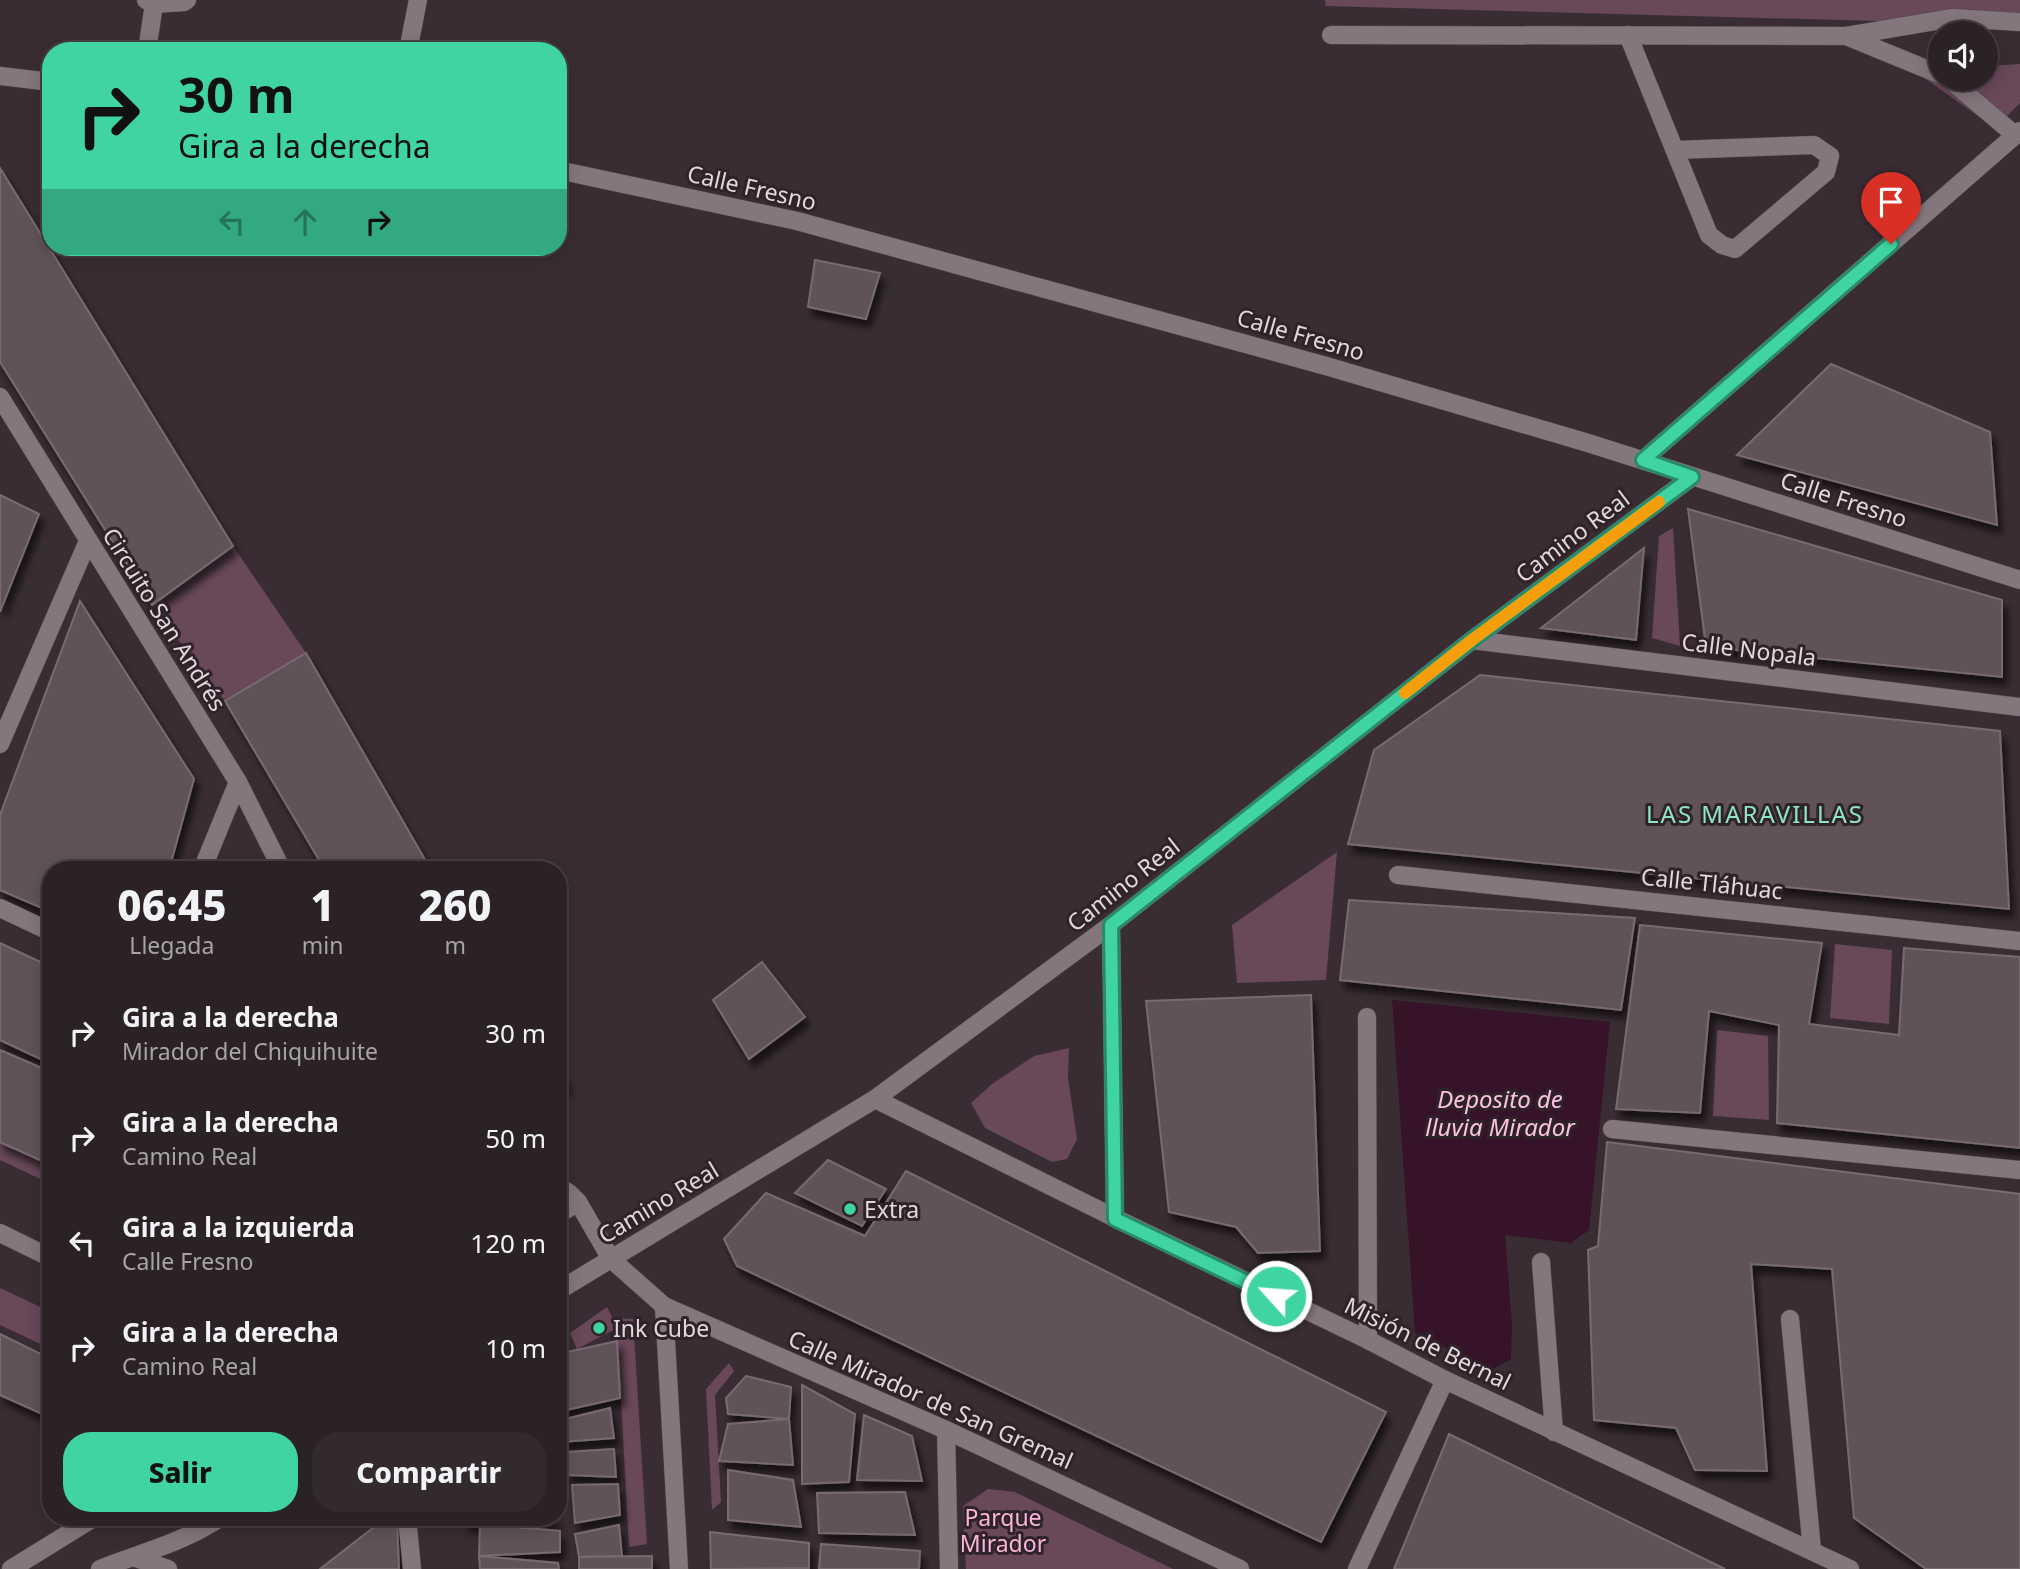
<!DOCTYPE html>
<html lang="es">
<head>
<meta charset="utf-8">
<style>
	body { margin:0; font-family:"Noto Sans",sans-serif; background:#332a2e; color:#f1f3f6; height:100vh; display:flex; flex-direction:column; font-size:26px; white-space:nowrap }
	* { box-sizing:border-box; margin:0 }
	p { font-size:23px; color:#a6a4a7 }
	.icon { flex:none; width:38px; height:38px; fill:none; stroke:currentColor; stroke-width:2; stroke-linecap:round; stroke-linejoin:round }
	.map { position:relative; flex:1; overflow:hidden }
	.sheet { position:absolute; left:42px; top:861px; width:525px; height:665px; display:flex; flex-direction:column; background:#2b2226; border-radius:28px; box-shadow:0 4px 18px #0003,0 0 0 2px #473f43 }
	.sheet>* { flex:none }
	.top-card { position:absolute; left:42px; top:42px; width:525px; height:214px; border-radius:28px; box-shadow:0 4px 18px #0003,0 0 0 2px #473f43; background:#3fd4a2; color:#111; overflow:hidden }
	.buttons { position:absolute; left:1928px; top:21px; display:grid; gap:14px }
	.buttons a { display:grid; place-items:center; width:70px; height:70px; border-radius:50%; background:#2b2226; box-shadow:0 4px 18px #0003,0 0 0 2px #473f43; font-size:35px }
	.pin { position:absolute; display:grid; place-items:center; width:60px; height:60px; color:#fff; margin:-72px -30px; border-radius:50% 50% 50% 0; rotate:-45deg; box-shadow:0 0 7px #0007 }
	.pin .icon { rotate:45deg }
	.me { position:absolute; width:77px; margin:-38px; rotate:296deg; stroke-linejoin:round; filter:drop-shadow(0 0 5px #0008) }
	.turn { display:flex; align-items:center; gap:24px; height:147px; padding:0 21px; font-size:32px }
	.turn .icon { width:91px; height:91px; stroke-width:2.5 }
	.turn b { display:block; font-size:49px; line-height:60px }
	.lanes { display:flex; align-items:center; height:66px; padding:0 21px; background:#0003; justify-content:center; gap:35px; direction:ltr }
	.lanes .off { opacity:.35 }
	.eta { display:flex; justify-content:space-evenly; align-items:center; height:119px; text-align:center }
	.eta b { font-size:42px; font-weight:800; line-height:49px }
	.primary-button { display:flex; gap:14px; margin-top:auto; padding:14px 21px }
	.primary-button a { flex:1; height:80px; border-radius:28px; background:#3fd4a2; color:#111; font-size:28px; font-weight:800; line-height:80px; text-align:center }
	.primary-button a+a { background:#332a2e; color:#f1f3f6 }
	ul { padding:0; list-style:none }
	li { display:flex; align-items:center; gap:21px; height:105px; padding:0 21px }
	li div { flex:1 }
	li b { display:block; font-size:26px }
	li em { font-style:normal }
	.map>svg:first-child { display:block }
</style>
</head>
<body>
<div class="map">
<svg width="2020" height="1569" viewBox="0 0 2020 1569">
	<defs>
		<filter id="shadow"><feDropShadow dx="4.5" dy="8" stdDeviation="3.5" flood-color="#0009"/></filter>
	</defs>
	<rect width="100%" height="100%" fill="#392d33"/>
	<g fill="#684859">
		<polygon points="1325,0 2020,0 2020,25 1326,6"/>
		<polygon points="2020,64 2020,103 1995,128 1913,70 1941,79 1986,79 1986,66"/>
		<polygon points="1673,528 1680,646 1652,638 1659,536"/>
		<polygon points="233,546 306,653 225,701 152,605"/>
		<polygon points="1337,852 1326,980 1237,983 1232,925"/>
		<polygon points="1835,944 1892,950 1889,1024 1830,1018"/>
		<polygon points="1717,1030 1768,1036 1769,1120 1713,1116"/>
		<polygon points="1069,1048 1068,1078 1077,1139 1067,1159 1052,1162 985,1128 971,1103 992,1084 1034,1056"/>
		<polygon points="0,1136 51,1160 51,1184 0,1160"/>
		<polygon points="0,1288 51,1312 51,1349 0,1325"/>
		<polygon points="607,1307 616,1325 616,1318 633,1319 647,1544 629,1547 617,1328 577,1349 570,1333"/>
		<polygon points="729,1363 734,1371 715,1395 721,1502 712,1510 706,1389"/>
		<polygon points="988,1489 1015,1492 1173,1569 966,1569 963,1506"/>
	</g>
	<polygon fill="#361328" points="1392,1000 1610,1022 1589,1230 1571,1243 1505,1235 1512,1324 1511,1359 1491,1370 1415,1333"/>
	<g fill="#5f5259" stroke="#786a71" stroke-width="2" filter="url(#shadow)">
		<polygon points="0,168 233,546 152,605 0,362"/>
		<polygon points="815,260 880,273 866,319 808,307"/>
		<polygon points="1831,364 1990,432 1997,525 1737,455"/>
		<polygon points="0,495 39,514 0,612"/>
		<polygon points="1688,509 2002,600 2002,677 1706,647"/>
		<polygon points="1644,548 1636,640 1541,628"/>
		<polygon points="80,601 194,779 169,870 51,870 51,912 0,890 0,815"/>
		<polygon points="306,653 431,870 325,870 225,701"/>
		<polygon points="1480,675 2000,731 2009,909 1348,844 1374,750"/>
		<polygon points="1349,900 1635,918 1621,1010 1340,980"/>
		<polygon points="1640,925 1822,943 1809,1024 1899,1035 1904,948 2020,957 2020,1148 1777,1123 1779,1025 1709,1011 1700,1113 1616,1109"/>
		<polygon points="0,943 51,967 51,1064 0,1040"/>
		<polygon points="762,962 805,1017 749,1059 713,1000"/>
		<polygon points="1311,995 1320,1251 1258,1253 1236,1227 1169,1212 1146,1001"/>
		<polygon points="0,1050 51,1072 51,1165 0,1142"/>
		<polygon points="558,1071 567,1085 558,1091"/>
		<polygon points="1607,1142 2020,1194 2020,1569 1926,1569 1854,1518 1832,1269 1751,1264 1767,1471 1695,1470 1676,1428 1594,1420 1588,1250 1598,1246"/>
		<polygon points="828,1160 886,1189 862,1226 795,1193"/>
		<polygon points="906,1171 1386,1412 1321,1542 737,1266 724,1239 766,1193 865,1236"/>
		<polygon points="0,1334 51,1359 51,1418 0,1395"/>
		<polygon points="617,1341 620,1398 558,1412 558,1354"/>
		<polygon points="746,1376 791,1387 789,1419 728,1414 726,1398"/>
		<polygon points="802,1385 855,1414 849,1482 802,1484"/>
		<polygon points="610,1408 614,1438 562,1442 561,1420"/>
		<polygon points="864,1415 912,1436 922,1481 857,1480"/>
		<polygon points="789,1419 793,1465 719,1461 728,1424"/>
		<polygon points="1449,1434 1725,1569 1394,1569"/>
		<polygon points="614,1449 616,1477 567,1475 567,1452"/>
		<polygon points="728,1470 793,1480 801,1527 728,1520"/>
		<polygon points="618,1484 620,1515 575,1523 572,1485"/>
		<polygon points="905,1492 915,1535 819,1533 817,1493"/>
		<polygon points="387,1517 397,1517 399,1569 320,1569"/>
		<polygon points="465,1517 555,1517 556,1521 465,1524"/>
		<polygon points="480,1524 560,1531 560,1552 479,1556"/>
		<polygon points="619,1525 622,1556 579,1557 575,1534"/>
		<polygon points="710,1532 809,1543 809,1568 711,1569"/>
		<polygon points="821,1544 920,1551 919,1569 819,1569"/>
		<polygon points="479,1556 558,1563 559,1569 480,1569"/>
		<polygon points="652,1556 652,1569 579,1569 579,1557"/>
	</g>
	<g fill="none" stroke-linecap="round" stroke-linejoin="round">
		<defs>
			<g id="lane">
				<polyline points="1331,35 1846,36 1953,18 2020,22"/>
				<polyline points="1628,35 1709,235 1722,245 1735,249 1826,172 1830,156 1814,145 1675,150"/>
				<polyline points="1846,36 1941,75"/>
				<polyline points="1949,79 2015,135"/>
				<polyline points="1541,1262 1554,1432"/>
			</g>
			<g id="street">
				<polyline points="146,0 154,4 184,2 187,0"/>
				<polyline points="147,51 154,4"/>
				<polyline points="408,51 418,0"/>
				<polyline points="0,76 51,82"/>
				<polyline points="558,170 797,221 1326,366 1588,443 2020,580"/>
				<polyline points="0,397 238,782 282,870"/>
				<polyline points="1643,460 2020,131"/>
				<polyline points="1472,640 2020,707"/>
				<polyline points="0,744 88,541"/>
				<polyline points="202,870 238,782"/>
				<polyline points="1398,875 2020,941"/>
				<polyline points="0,908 51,932"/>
				<polyline points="1111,925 1115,1218"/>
				<polyline points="1367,1017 1368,1340"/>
				<polyline points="875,1099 1115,1218 1368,1340 1445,1380 1850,1569"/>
				<polyline points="1612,1129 2020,1170"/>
				<polyline points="558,1186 569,1193 578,1202 611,1259 664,1306 946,1430 1240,1569"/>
				<polyline points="558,1215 578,1202"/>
				<polyline points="0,1233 51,1258"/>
				<polyline points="558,1291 875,1099 1111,925 1472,640 1692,477"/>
				<polyline points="664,1306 679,1569"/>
				<polyline points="1790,1319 1812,1550"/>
				<polyline points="946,1430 949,1569"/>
				<polyline points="407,1517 412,1569"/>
				<polyline points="133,1557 168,1569"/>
				<polyline points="11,1569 95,1517"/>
				<path d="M 100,1569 C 140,1553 185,1542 221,1517"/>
				<polyline points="1357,1569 1445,1380"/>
			</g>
		</defs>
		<use href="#lane" stroke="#564c51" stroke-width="19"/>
		<use href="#street" stroke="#564c51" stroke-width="19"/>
		<use href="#lane" stroke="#84767d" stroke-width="18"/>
		<use href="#street" stroke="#84767d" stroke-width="18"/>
	</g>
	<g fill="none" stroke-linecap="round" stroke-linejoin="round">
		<defs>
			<polyline id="route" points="1276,1296 1115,1219 1111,925 1472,640 1692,477 1643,460 1891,244"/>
		</defs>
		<use href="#route" stroke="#298a69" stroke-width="18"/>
		<use href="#route" stroke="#3fd4a2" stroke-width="12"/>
		<polyline stroke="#f59e0b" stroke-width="12" points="1405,693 1472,640 1659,502"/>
	</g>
	<g fill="#3fd4a2" stroke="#2f2329" stroke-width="2.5">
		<circle cx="850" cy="1209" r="7"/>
		<circle cx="599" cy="1328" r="7"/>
	</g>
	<g text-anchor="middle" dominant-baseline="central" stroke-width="6" stroke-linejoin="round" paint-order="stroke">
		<g font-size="23" fill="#e0d8dc" stroke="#2f2329">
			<text transform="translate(752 187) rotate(13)">Calle Fresno</text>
			<text transform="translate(1301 334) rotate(16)">Calle Fresno</text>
			<text transform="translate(1844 499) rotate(18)">Calle Fresno</text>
			<text transform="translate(1572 536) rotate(-37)">Camino Real</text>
			<text transform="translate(165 619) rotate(58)">Circuito San Andrés</text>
			<text transform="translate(1749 649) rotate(7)">Calle Nopala</text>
			<text transform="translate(1712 883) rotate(6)">Calle Tláhuac</text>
			<text transform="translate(1123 884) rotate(-38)">Camino Real</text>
			<text transform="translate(658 1202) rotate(-31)">Camino Real</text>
			<text transform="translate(1428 1343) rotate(26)">Misión de Bernal</text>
			<text transform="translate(931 1399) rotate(24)">Calle Mirador de San Gremal</text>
		</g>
		<g font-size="23" fill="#e0d8dc" stroke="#2f2329" text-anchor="start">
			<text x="864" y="1209">Extra</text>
			<text x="613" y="1328">Ink Cube</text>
		</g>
		<g font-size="23" fill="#f9b5d9" stroke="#2f2329">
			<text x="1003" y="1517">Parque<tspan x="1003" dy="26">Mirador</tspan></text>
		</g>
		<g font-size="24" letter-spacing="2" fill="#8ee6c1" stroke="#2f2329">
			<text x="1755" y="813">LAS MARAVILLAS</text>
		</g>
		<g font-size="24" font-style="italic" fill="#fac2df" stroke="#2f2329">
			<text x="1500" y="1098">Deposito de<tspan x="1500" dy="28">lluvia Mirador</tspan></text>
		</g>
	</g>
</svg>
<div class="buttons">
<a><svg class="icon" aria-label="sound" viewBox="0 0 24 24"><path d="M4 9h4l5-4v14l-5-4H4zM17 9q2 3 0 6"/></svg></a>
</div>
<div class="pin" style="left:1891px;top:244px;background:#d93025"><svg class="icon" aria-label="arrive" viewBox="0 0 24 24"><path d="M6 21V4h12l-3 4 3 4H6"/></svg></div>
<svg class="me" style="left:1276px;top:1296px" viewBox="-20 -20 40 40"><circle r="17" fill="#3fd4a2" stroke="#fff" stroke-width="3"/><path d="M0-11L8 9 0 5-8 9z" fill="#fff"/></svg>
<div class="top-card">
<div class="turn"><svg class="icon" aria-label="right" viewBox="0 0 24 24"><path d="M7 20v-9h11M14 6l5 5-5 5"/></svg><div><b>30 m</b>Gira a la derecha</div></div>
<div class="lanes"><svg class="icon off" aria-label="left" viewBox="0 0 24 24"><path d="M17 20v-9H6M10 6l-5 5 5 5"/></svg><svg class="icon off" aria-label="ahead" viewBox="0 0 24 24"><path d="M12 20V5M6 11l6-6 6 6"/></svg><svg class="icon" aria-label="right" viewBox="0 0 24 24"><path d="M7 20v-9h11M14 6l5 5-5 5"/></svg></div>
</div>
<section class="sheet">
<div class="eta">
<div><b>06:45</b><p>Llegada</p></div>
<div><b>1</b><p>min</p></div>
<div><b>260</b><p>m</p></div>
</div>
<ul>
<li><svg class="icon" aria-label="right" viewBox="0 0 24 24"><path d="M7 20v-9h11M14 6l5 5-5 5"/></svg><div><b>Gira a la derecha</b><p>Mirador del Chiquihuite</p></div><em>30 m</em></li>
<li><svg class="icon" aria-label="right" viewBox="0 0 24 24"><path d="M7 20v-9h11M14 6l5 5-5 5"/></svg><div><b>Gira a la derecha</b><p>Camino Real</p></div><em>50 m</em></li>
<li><svg class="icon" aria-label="left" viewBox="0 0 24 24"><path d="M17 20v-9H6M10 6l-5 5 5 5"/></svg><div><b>Gira a la izquierda</b><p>Calle Fresno</p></div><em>120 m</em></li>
<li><svg class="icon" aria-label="right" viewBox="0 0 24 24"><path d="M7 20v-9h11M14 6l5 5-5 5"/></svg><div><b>Gira a la derecha</b><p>Camino Real</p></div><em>10 m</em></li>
</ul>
<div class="primary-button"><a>Salir</a><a>Compartir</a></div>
</section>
</div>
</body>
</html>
